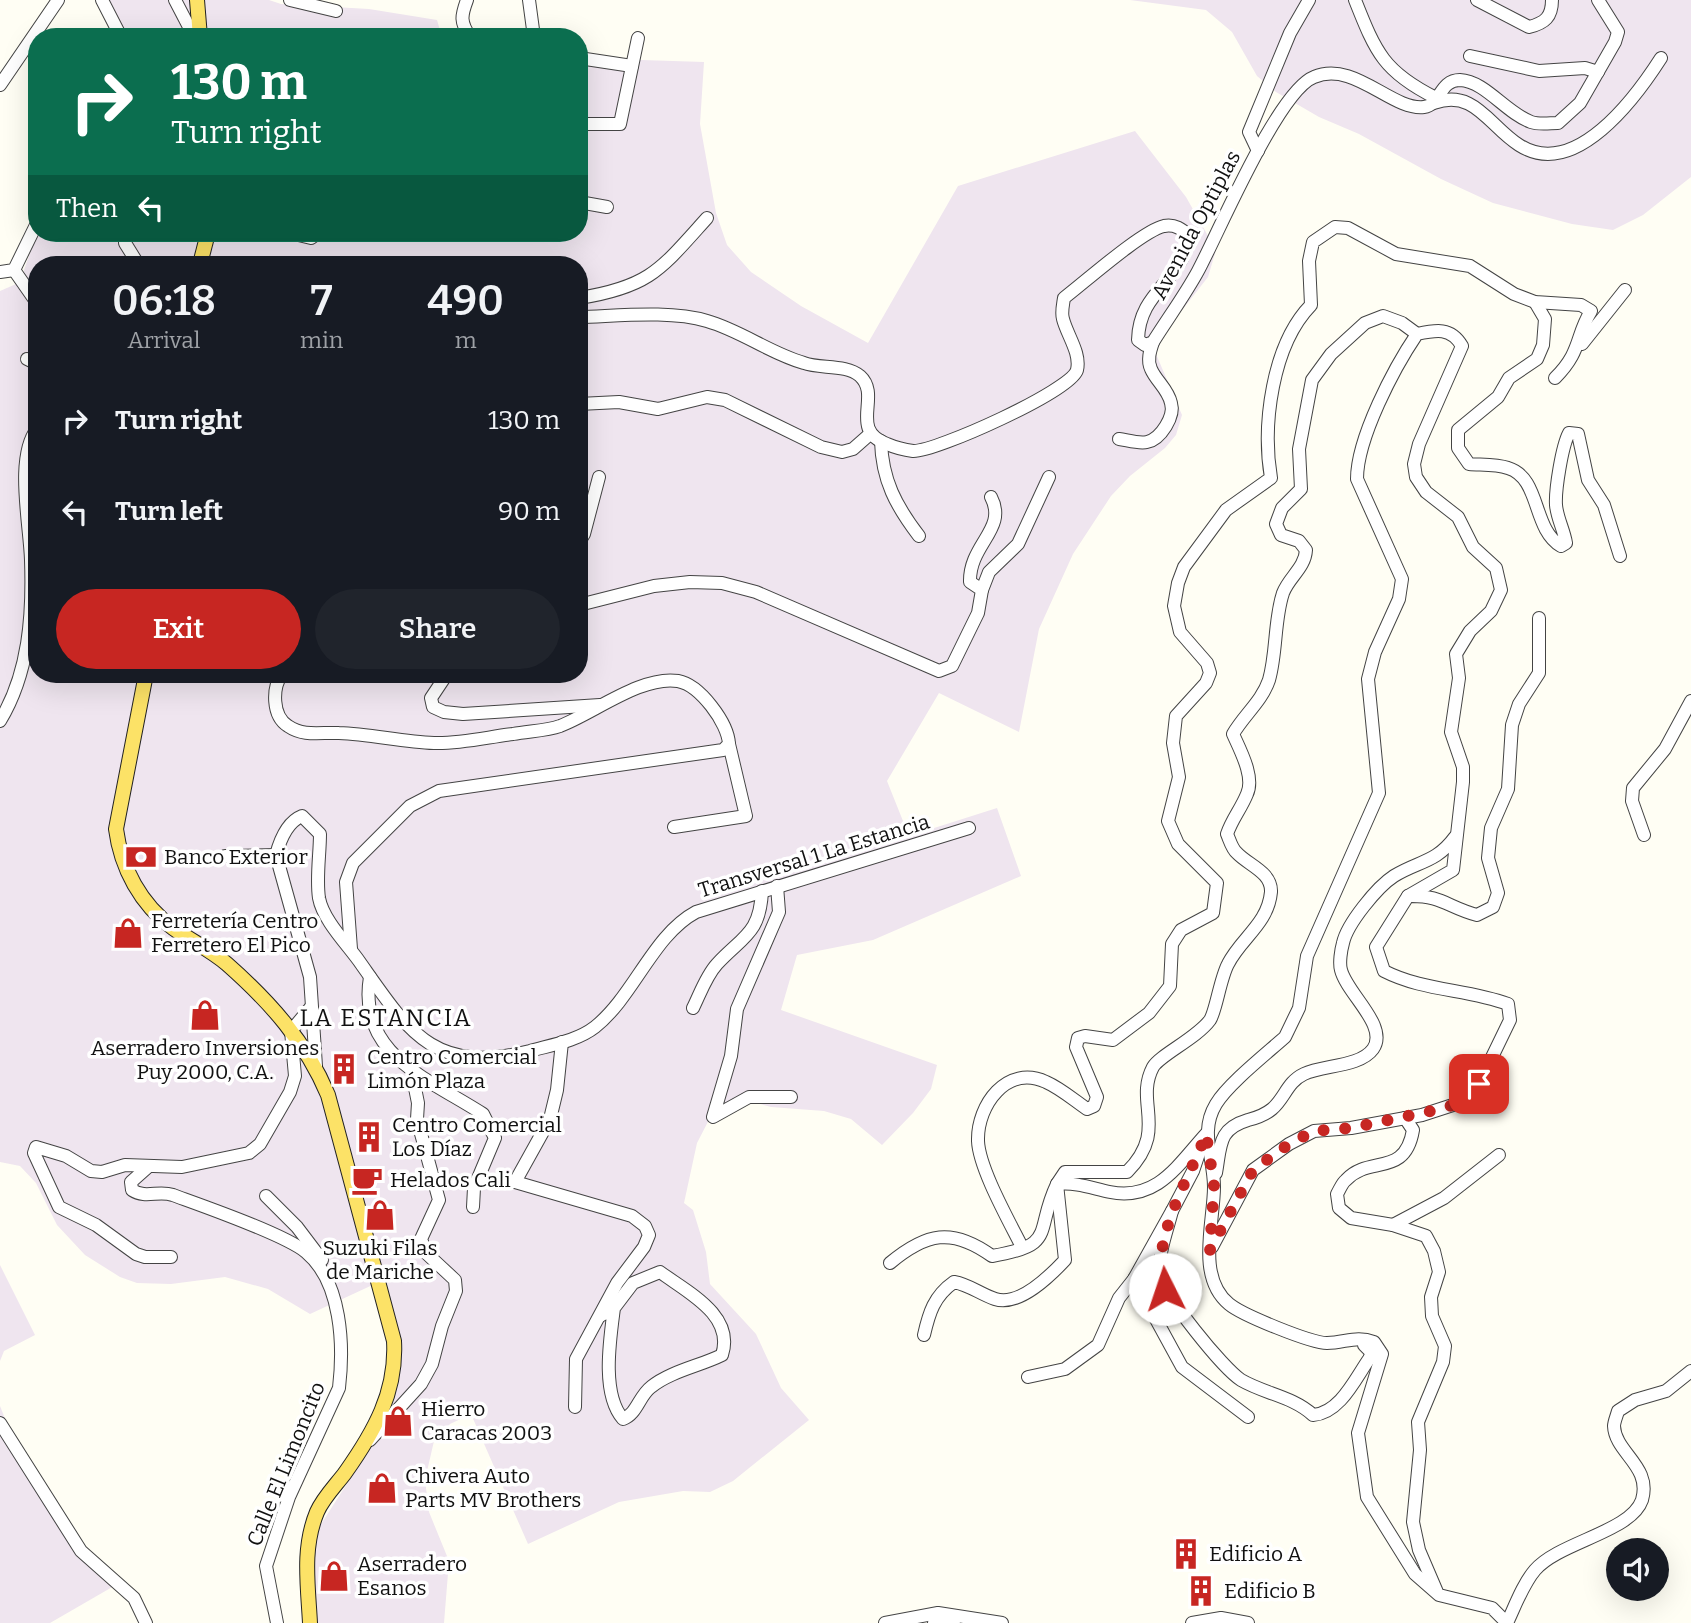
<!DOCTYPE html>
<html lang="en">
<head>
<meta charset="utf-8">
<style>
	body { margin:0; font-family:Bitter,serif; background:#20242c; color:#f1f3f6; height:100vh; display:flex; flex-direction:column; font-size:26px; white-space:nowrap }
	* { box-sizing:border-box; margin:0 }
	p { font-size:23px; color:#9ea1a6 }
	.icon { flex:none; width:38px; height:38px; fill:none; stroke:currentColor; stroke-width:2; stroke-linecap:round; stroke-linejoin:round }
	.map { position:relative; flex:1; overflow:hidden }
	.drawer { position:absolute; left:28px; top:256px; width:560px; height:427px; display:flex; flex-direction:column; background:#171b24; border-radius:28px; box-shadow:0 7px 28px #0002 }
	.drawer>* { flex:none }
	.top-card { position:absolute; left:28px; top:28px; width:560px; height:214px; border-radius:28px; box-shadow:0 7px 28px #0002; background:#0b6e4f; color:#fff; overflow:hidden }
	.buttons { position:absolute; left:1606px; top:1538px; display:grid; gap:14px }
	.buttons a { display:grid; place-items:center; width:63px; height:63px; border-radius:50%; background:#171b24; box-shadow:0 7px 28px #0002; font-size:35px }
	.pin { position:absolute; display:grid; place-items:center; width:60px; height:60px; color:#fff; margin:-30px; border-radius:14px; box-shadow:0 4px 10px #0006 }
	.me { position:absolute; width:77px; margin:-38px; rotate:356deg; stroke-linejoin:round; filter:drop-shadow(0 0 5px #0008) }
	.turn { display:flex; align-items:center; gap:24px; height:147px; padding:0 28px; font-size:32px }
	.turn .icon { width:91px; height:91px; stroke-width:2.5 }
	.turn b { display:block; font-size:49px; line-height:60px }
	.then { display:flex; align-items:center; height:66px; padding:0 28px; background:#0003; gap:14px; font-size:26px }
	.eta { display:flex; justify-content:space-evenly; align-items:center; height:119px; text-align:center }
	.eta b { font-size:42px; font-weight:600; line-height:49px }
	.button { display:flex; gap:14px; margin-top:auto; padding:14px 28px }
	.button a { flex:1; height:80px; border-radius:42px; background:#c72622; color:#fff; font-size:28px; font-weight:600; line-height:80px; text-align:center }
	.button a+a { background:#20242c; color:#f1f3f6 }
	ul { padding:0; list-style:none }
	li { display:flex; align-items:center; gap:21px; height:91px; padding:0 28px }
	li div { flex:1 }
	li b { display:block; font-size:26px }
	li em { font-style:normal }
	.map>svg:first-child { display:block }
</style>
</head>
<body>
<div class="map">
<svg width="1691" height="1623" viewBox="0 0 1691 1623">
	<rect width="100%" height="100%" fill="#fffef4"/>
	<g fill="#efe5ef" fill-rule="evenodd">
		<polygon points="102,0 269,0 281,4 369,9 437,20 442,37 126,37"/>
		<polygon points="1130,0 1691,0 1691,177 1643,215 1613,230 1572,224 1493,203 1441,179 1359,134 1319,117 1276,92 1257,76 1232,32 1206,10"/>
		<path d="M 579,58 L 704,62 L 700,124 L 716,213 L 727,245 L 751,272 L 801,306 L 868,343 L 958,186 L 1135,131 L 1186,197 L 1216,250 L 1208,277 L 1165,332 L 1156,354 L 1182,415 L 1176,435 L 1165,448 L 1130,476 L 1111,496 L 1073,554 L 1039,629 L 1019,732 L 939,693 L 887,781 L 909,836 L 997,808 L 1021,876 L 873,940 L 797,955 L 781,1010 L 937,1065 L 931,1089 L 913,1113 L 882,1145 L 851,1119 L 824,1111 L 771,1107 L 743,1099 L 712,1114 L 697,1143 L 684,1203 L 693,1210 L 706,1252 L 710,1284 L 756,1334 L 781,1388 L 809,1420 L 733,1481 L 710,1492 L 683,1491 L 619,1502 L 528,1544 L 471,1414 L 450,1424 L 434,1441 L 425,1480 L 429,1512 L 449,1561 L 444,1623 L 312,1623 L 309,1586 L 316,1532 L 384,1426 L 398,1385 L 400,1356 L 379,1282 L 310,1314 L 268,1289 L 225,1277 L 171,1284 L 137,1283 L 120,1277 L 85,1255 L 57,1225 L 36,1183 L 20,1166 L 0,1162 L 0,291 L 23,281 L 24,270 L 37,233 L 579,233 ZM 37,264 L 579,264 L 579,674 L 37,674 Z"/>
		<polygon points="0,1265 35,1335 4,1351 0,1361"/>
		<polygon points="0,1406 12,1436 52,1506 114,1586 50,1623 0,1623"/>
	</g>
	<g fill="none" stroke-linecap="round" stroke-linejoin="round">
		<defs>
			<g id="minor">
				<polyline points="102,0 121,37"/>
				<polyline points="175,0 188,25 200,37"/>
				<polyline points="290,0 336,11"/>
				<path d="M 467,0 C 461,16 460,22 470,37"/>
				<polyline points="529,0 534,37"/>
				<path d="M 1355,0 C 1376,53 1384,72 1436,98"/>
				<path d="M 1477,0 L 1529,27 C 1545,23 1552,17 1552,0"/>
				<polyline points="1470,56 1539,71 1585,68 1598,72"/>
				<polyline points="579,58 632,66"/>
				<polyline points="0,85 58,0"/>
				<path d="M 1434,103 C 1474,88 1489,126 1519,145 C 1575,181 1636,97 1661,58"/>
				<polyline points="579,124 620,124 638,38"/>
				<polyline points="1258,151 1249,132 1290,33 1309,0"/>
				<polyline points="579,202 607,207"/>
				<polyline points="127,233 125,243 138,264"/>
				<polyline points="290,233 311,238 318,233"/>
				<polyline points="14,270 37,303"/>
				<polyline points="0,272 14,270 37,223"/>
				<path d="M 579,298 C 650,287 661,269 707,218"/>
				<path d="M 1535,302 L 1545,319 L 1543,345 L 1537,359 L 1509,378 L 1498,397 L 1458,430 L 1458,448 L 1469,464 C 1481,465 1496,464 1508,468 C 1541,478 1532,529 1561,546 L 1566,543 C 1564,530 1557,518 1556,505 C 1555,490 1562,446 1569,433 L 1578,434 L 1588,480 L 1604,505 L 1620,556"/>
				<path d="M 579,317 C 618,316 670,310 707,321 C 742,331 769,353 804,363 C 820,369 846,364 860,376 C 882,396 848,430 887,444 C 894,447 905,450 913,451 C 935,452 1071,391 1077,370 C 1081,353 1067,335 1063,319 C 1061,313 1063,305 1064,298 C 1085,282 1142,231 1164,226 C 1175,224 1182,229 1189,236 C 1183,282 1139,290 1138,340 L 1145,345 L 1153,342 C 1168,318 1185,295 1198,271 C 1219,232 1278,91 1314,77 C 1354,60 1392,111 1424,107 C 1441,105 1439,80 1460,80 C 1485,81 1506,113 1531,122 C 1539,125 1550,123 1558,123 L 1580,103 L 1615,42 L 1618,32 L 1598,0"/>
				<polyline points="1582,344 1625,290"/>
				<polyline points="27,359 37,364"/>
				<polyline points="579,404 619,402 658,409 707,397 725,400 821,447 842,452 853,449 870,434"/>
				<path d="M 1119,439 C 1127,440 1139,444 1147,442 C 1161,439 1175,416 1171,403 C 1168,389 1156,381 1151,369 C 1147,360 1150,351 1153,342"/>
				<path d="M 881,441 C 882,480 896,506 919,536"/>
				<polyline points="579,542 584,534 599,477"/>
				<polyline points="982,590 989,572 1018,544 1049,477"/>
				<path d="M 579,605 L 654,586 L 690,582 L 722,583 L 756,592 L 939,671 L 952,666 L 978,613 L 982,590 L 970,582 C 969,544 1008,529 991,497"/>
				<path d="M 282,674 C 272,688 272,716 288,726 C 304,737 321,732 339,733 C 371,734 402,742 434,743 C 460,744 488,737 513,734 C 528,731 546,731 560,726 C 594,713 642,675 678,681 C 700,685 728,723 729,744 L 723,750 L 439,791 L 410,806 L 353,863 L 346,882 L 351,949"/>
				<polyline points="447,674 431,698 433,707 444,712 463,714 600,705"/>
				<path d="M 0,721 C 29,673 33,615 31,560 C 30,525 15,457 37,429"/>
				<polyline points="674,827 746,816 729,744"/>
				<polyline points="1644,835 1632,801 1633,788 1665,749 1691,701"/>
				<polyline points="225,856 276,855"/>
				<polyline points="777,886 779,912 737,1009 731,1056 713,1117 749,1097 791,1097"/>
				<path d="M 1408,896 L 1453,870 L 1463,782 L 1463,767 L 1451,732 L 1459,678 L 1456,654 L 1470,631 L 1491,611 L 1501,590 L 1496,568 L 1473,547 L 1458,517 L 1426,492 L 1416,477 L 1414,464 L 1419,444 L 1462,346 C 1451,327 1436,330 1417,334 C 1394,368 1357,438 1357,479 L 1402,579 L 1399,599 L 1375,652 L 1368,679 L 1379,793 L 1307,956 L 1299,1008 L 1285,1037 C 1266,1054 1228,1084 1216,1104 C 1199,1132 1214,1157 1214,1187 C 1214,1222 1196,1277 1229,1304 C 1242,1315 1311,1343 1327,1343 C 1345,1343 1356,1335 1374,1342 L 1382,1354 L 1358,1433 L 1367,1497 L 1415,1574 L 1439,1595 L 1492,1608 L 1507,1623"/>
				<path d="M 370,977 C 357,1054 427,1078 483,1114 L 495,1138 L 474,1188 L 473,1207"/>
				<path d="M 693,1008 C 700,994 706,976 717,964 C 743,936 760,934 762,891"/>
				<path d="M 316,1066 L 310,977 L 276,855 C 280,840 287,822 302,816 L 320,834 C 320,854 316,878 319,898 C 323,920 347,944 359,961 C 409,1032 433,1075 530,1051 C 551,1045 577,1041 595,1027 C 634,996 653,935 696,912 L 969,828"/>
				<path d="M 1405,1118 L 1413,1130 C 1405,1178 1369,1155 1346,1180 C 1342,1183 1340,1189 1337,1194 L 1339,1208 L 1351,1218 L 1393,1225 L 1426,1236 L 1434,1251 L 1439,1272 L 1431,1297 L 1432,1316 L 1445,1346 L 1443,1362 L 1418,1422 L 1420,1450 L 1413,1522 L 1419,1550 L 1437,1592"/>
				<path d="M 149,1166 L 131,1182 L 132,1190 C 146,1199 158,1190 173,1195 C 203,1206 284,1234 306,1252 C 342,1282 344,1346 339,1388 L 289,1497 L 266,1566 L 277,1623"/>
				<path d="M 1216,1173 C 1221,1145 1218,1129 1248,1120 C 1256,1118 1266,1114 1272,1109 C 1285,1098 1287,1082 1304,1074 C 1323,1065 1360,1067 1373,1049 C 1389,1026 1347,994 1341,970 C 1339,963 1341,950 1343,943 C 1347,924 1377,887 1394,876 C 1418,861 1436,863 1455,837"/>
				<polyline points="476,1182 515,1182 632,1216 645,1226 649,1235 644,1247 617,1283 576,1359 575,1407"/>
				<polyline points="515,1182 550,1119 557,1090 562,1042"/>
				<polyline points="266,1196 297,1227 322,1260"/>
				<path d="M 1172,1211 C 1168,1228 1157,1256 1160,1274 C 1163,1295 1223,1368 1241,1380 C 1265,1394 1292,1396 1313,1415 C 1340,1413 1355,1379 1369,1359 L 1372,1353 L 1364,1345"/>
				<polyline points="1393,1225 1444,1198 1499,1155"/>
				<path d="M 1022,1247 C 1009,1221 979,1168 978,1141 C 977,1105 1007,1064 1046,1082 C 1060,1088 1074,1100 1087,1109 L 1094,1106 L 1097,1097 L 1076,1047 L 1078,1038 L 1085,1036 L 1113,1040 L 1149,1013 L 1170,986 L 1172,944 L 1181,930 L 1213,913 L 1217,883 L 1178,844 L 1168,821 L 1179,777 L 1173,743 L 1176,716 L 1206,683 L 1210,673 L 1207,663 L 1180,632 L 1174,606 L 1178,583 L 1184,567 L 1226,510 L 1271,478 C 1262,425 1272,345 1311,305 L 1309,261 L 1313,242 L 1335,227 L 1348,228 L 1396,254 L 1470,266 L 1514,294 L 1535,302 L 1581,305 L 1591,311 C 1575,337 1582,351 1555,378"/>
				<path d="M 1212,1247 L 1253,1170 L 1289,1144 L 1314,1131 L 1351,1128 L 1422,1115 L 1459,1103 L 1479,1084 L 1510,1020 L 1508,1004 C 1467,989 1423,991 1384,971 L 1376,947 L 1408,896 C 1442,895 1447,907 1477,915 L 1493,907 L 1498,893 L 1488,858 L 1491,828 L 1508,789 L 1512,725 L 1519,704 L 1539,673 L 1539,618"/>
				<polyline points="171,1257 145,1257 136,1254 96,1225 59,1207 34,1153 36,1147 66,1156 91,1171 102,1172 125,1165 182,1167 249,1153 260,1144 290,1092 295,1076 291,1031 311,1007"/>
				<path d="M 890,1263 C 926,1233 952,1227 992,1256 C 1058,1245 1034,1232 1057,1184 C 1077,1182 1091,1188 1110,1192 C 1157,1201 1177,1166 1206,1134"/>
				<polyline points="1134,1279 1182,1367 1248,1417"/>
				<path d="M 600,1316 L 614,1308 L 633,1283 L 660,1272 C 687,1292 735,1315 722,1355 C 700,1366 671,1371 651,1387 C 639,1396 637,1414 623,1419 C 601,1394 610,1339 614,1308"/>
				<path d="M 924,1335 C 929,1313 934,1296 954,1282 C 970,1285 980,1294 995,1299 C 1019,1307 1050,1276 1065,1260 L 1057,1184 L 1065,1172 L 1127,1172 C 1169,1130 1134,1103 1153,1067 C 1160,1055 1197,1038 1210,1020 C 1216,1011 1220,979 1228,964 C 1241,938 1268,924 1271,892 C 1272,872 1248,865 1237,853 C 1232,849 1230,841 1227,834 C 1232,819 1241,809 1247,794 C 1255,777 1240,750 1233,734 C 1244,715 1262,701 1269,680 C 1277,652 1274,620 1283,593 C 1289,577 1305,568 1306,550 L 1299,541 L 1281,535 L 1276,524 L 1282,508 L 1301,489 L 1299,449 L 1312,380 L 1331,354 L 1365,323 L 1383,316 L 1402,323 L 1417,334"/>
				<polyline points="1028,1377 1065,1369 1098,1345 1119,1298 1134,1279 1172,1211 1193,1171 1203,1141"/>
				<polyline points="0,1423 81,1551 134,1598 146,1623"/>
				<polyline points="370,1440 421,1384 432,1364 442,1326 456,1291 455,1280 426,1253 421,1239 439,1200 417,1119 418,1103 411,1068"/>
				<polyline points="885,1623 938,1613 1002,1623"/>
				<polyline points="934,1623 956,1618"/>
				<polyline points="1192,1623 1221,1618 1248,1623"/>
				<path d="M 1507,1623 C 1515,1606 1523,1584 1535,1570 C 1559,1542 1631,1532 1642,1500 C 1652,1466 1615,1453 1614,1426 C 1614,1422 1617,1415 1618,1411 L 1635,1400 L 1666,1391 L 1691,1371"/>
			</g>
			<g id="major">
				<polyline points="197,0 200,37"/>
				<polyline points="200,264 208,233"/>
				<path d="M 146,674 L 116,829 C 121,868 141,905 173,928 C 191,941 211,950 227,964 C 270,1002 306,1042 328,1095 L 394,1341 C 397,1392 374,1432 345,1473 C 336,1485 323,1498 317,1512 C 302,1548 308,1585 310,1623"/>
			</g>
		</defs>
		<use href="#minor" stroke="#444" stroke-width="14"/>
		<use href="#major" stroke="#222" stroke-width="16"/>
		<use href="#minor" stroke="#fff" stroke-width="12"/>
		<use href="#major" stroke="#fce267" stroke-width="14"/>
	</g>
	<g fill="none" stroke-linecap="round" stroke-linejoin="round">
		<path stroke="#c72622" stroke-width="12" stroke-dasharray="0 21.6" d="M 1165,1289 C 1148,1242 1190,1178 1206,1134 L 1214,1185 L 1210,1250 L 1253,1170 L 1289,1144 L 1314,1131 L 1351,1128 L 1441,1109 L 1459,1103 L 1479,1084"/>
	</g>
	<defs>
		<symbol id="bank-bare" viewBox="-9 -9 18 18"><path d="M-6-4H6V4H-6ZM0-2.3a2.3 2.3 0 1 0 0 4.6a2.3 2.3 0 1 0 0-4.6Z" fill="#c72622" stroke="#fff" stroke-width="2.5" paint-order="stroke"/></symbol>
		<symbol id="shop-bare" viewBox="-9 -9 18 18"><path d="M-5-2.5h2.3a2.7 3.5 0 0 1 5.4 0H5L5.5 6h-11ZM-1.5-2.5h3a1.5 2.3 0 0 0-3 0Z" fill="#c72622" stroke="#fff" stroke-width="2.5" paint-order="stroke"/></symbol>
		<symbol id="building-bare" viewBox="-9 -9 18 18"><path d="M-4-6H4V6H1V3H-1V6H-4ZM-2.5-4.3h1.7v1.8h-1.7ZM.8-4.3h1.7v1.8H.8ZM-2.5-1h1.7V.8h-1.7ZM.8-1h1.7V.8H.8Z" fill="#c72622" stroke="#fff" stroke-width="2.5" paint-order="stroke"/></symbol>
		<symbol id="cafe-bare" viewBox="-9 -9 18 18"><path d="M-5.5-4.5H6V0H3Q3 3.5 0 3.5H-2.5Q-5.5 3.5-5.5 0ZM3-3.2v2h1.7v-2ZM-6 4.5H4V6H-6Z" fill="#c72622" stroke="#fff" stroke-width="2.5" paint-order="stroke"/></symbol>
	</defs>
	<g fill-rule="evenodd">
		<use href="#bank-bare" x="119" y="835" width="44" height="44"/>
		<use href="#shop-bare" x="106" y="911" width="44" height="44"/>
		<use href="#shop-bare" x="183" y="993" width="44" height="44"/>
		<use href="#building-bare" x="322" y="1047" width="44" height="44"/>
		<use href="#building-bare" x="347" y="1115" width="44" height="44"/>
		<use href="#cafe-bare" x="345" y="1158" width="44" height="44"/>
		<use href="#shop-bare" x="358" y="1193" width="44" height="44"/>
		<use href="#shop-bare" x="376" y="1399" width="44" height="44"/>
		<use href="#shop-bare" x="360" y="1466" width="44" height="44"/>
		<use href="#building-bare" x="1164" y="1532" width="44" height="44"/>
		<use href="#shop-bare" x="312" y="1554" width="44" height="44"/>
		<use href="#building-bare" x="1179" y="1569" width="44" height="44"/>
	</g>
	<g text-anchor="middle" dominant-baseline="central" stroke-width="7" stroke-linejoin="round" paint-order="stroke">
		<g font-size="21" fill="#111" stroke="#fff">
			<text transform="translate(1196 225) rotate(-62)">Avenida Optiplas</text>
			<text transform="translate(814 856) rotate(-17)">Transversal 1 La Estancia</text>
			<text transform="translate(286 1464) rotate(-68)">Calle El Limoncito</text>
		</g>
		<g font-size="21" fill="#111" stroke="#fff" text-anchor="start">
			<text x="164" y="857">Banco Exterior</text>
			<text x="151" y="921">Ferretería Centro<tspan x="151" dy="24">Ferretero El Pico</tspan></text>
			<text x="205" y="1048" text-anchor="middle">Aserradero Inversiones<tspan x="205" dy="24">Puy 2000, C.A.</tspan></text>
			<text x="367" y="1057">Centro Comercial<tspan x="367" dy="24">Limón Plaza</tspan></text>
			<text x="392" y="1125">Centro Comercial<tspan x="392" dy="24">Los Díaz</tspan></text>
			<text x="390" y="1180">Helados Cali</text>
			<text x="380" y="1248" text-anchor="middle">Suzuki Filas<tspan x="380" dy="24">de Mariche</tspan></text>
			<text x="421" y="1409">Hierro<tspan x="421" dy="24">Caracas 2003</tspan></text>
			<text x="405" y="1476">Chivera Auto<tspan x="405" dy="24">Parts MV Brothers</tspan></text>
			<text x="1209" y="1554">Edificio A</text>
			<text x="357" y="1564">Aserradero<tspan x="357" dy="24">Esanos</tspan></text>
			<text x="1224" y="1591">Edificio B</text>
		</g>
		<g font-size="24" letter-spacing="2" fill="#111" stroke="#fff">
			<text x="386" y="1018">LA ESTANCIA</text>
		</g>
	</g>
</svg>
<div class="buttons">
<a><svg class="icon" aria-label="sound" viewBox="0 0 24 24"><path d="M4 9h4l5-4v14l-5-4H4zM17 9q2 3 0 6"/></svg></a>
</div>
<div class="pin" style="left:1479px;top:1084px;background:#d93025"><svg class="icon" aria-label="arrive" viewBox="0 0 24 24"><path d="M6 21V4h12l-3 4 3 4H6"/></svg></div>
<svg class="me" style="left:1165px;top:1289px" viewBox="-20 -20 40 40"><circle r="19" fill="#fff"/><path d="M0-13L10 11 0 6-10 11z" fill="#c72622"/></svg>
<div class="top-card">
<div class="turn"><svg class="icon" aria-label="right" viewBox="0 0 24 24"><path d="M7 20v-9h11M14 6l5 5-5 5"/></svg><div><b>130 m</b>Turn right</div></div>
<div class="then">Then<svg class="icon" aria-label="left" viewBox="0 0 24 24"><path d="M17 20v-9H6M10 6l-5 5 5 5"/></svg></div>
</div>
<section class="drawer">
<div class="eta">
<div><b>06:18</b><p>Arrival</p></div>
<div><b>7</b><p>min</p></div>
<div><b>490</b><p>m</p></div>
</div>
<ul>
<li><svg class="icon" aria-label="right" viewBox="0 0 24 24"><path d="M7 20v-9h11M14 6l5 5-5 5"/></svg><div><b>Turn right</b></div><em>130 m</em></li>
<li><svg class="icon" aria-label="left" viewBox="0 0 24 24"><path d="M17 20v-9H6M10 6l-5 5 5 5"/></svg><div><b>Turn left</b></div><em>90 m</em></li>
</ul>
<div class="button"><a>Exit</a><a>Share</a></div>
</section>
</div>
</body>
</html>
